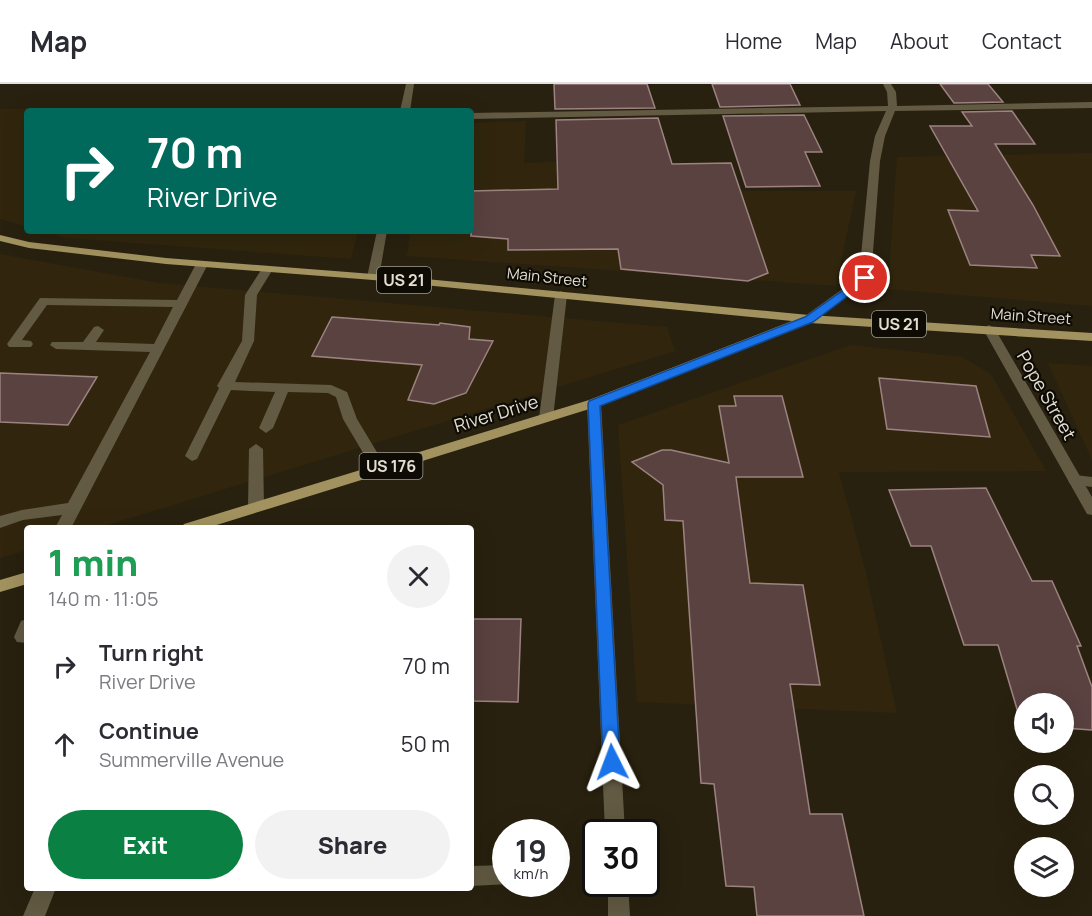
<!DOCTYPE html>
<html lang="en">
<head>
<meta charset="utf-8">
<style>
	body { margin:0; font-family:Manrope,sans-serif; background:#f2f2f3; color:#2b2b33; height:100vh; display:flex; flex-direction:column; font-size:22px; white-space:nowrap }
	* { box-sizing:border-box; margin:0 }
	p { font-size:20px; color:#7c7c81 }
	.icon { flex:none; width:33px; height:33px; fill:none; stroke:currentColor; stroke-width:2; stroke-linecap:round; stroke-linejoin:round }
	.map { position:relative; flex:1; overflow:hidden }
	.panel { position:absolute; left:24px; top:441px; width:450px; height:366px; display:flex; flex-direction:column; background:#fff; border-radius:6px; box-shadow:0 6px 24px #0002 }
	.panel>* { flex:none }
	.banner { position:absolute; left:24px; top:24px; width:450px; height:126px; border-radius:6px; box-shadow:0 6px 24px #0002; background:#00695c; color:#fff; overflow:hidden }
	.tools { position:absolute; left:1014px; top:609px; display:grid; gap:12px }
	.tools a { display:grid; place-items:center; width:60px; height:60px; border-radius:50%; background:#fff; box-shadow:0 6px 24px #0002; font-size:30px }
	.speed { position:absolute; left:492px; top:735px; display:flex; gap:12px; font-size:30px; font-weight:700; text-align:center }
	.speed>* { display:grid; place-content:center; width:78px; height:78px; border-radius:50%; background:#fff; box-shadow:0 6px 24px #0002; line-height:1 }
	.speed small { font-size:15px; font-weight:400 }
	.speed .limit { border:3px solid #111; border-radius:9px; background:#fff; color:#111 }
	.pin { position:absolute; display:grid; place-items:center; width:51px; height:51px; color:#fff; margin:-26px; border:3px solid #fff; border-radius:50%; box-shadow:0 2px 6px #0007 }
	.me { position:absolute; width:66px; margin:-33px; rotate:357deg; stroke-linejoin:round; filter:drop-shadow(0 0 4px #0008) }
	.turn { display:flex; align-items:center; gap:21px; height:126px; padding:0 24px; font-size:27px }
	.turn .icon { width:78px; height:78px; stroke-width:2.5 }
	.turn b { display:block; font-size:42px; line-height:51px }
	.round { display:grid; place-items:center; flex:none; width:63px; height:63px; border-radius:32px; background:#f2f2f3 }
	.summary { display:flex; align-items:center; justify-content:space-between; height:102px; padding:0 24px }
	h1 { font-size:36px; font-weight:800; line-height:45px; color:#1e9e55 }
	.action { display:flex; gap:12px; margin-top:auto; padding:12px 24px }
	.action a { flex:1; height:69px; border-radius:36px; background:#0b8043; color:#fff; font-size:24px; font-weight:800; line-height:69px; text-align:center }
	.action a+a { background:#f2f2f3; color:#2b2b33 }
	ul { padding:0; list-style:none }
	li { display:flex; align-items:center; gap:18px; height:78px; padding:0 24px }
	li div { flex:1 }
	li b { display:block; font-size:22px }
	li em { font-style:normal }
	header { display:flex; align-items:center; gap:36px; box-sizing:border-box; height:84px; padding:0 30px; background:#fff; border-bottom:2px solid #e1e1e2 }
	header strong { font-size:28px }
	nav { display:flex; gap:33px; margin-inline-start:auto; font-size:21px }
	.map>svg:first-child { display:block }
</style>
</head>
<body>
<header>
<strong>Map</strong>
<nav><a>Home</a><a>Map</a><a>About</a><a>Contact</a></nav>
</header>
<div class="map">
<svg width="1092" height="832" viewBox="0 0 1092 832">
	<rect width="100%" height="100%" fill="#29210f"/>
	<g fill="#31260d">
		<polygon points="164,24 162,27 27,27 27,143 0,135 0,25"/>
		<polygon points="526,37 524,79 662,74 668,107 856,107 836,202 407,172 410,147 471,147 471,39"/>
		<polygon points="1092,69 1092,222 888,205 897,73"/>
		<polygon points="41,147 358,147 351,175 65,154"/>
		<polygon points="0,170 159,199 667,243 675,267 98,444 27,444 27,466 0,474"/>
		<polygon points="851,261 962,273 991,290 1046,387 839,388 865,485 897,629 637,618 618,341"/>
		<polygon points="1048,279 1092,282 1092,376"/>
	</g>
	<g fill="#594240" stroke="#9c8381" stroke-width="1.5">
		<polygon points="554,0 647,0 655,24 555,25"/>
		<polygon points="712,0 790,0 800,21 720,23"/>
		<polygon points="940,0 988,0 1003,18 954,19"/>
		<polygon points="1012,27 1035,60 995,60 1033,121 1060,172 1031,171 1037,184 970,181 948,126 978,127 930,42 972,42 962,28"/>
		<polygon points="804,31 822,68 805,68 820,102 746,103 723,32"/>
		<polygon points="658,34 672,80 731,79 768,189 748,197 621,185 618,165 508,166 508,155 471,152 471,107 558,105 556,36"/>
		<polygon points="332,233 439,241 440,239 470,243 469,255 493,257 466,309 434,320 408,316 422,281 312,272"/>
		<polygon points="0,289 97,293 68,341 0,338"/>
		<polygon points="879,294 976,302 990,353 887,345"/>
		<polygon points="734,312 782,312 803,393 736,393 750,499 803,501 820,601 790,600 810,730 842,730 864,832 757,832 754,803 726,802 714,700 701,699 683,437 665,436 663,401 632,378 662,366 671,366 729,379 719,322 736,322"/>
		<polygon points="986,404 1032,497 1052,497 1081,562 1077,562 1092,603 1092,646 1064,644 1064,620 1024,620 1024,642 1022,642 998,561 964,561 931,462 911,462 889,406"/>
		<polygon points="471,535 521,535 518,618 471,617"/>
	</g>
	<g fill="none" stroke-linecap="round" stroke-linejoin="round">
		<g fill="#625a42" fill-rule="evenodd">
			<polygon points="202,177 208,180 71,444 55,444 62,431 23,436 0,444 0,432 22,426 68,419 150,268 56,265 50,261 52,258 83,258 94,243 98,242 104,246 96,258 154,260 173,223 47,221 22,256 31,257 33,260 31,263 9,263 7,260 40,214 177,216 196,180"/>
			<polygon points="267,182 273,185 257,211 254,257 235,298 331,301 347,308 357,335 387,385 385,389 375,389 343,335 336,313 328,309 288,308 273,344 266,349 259,344 275,308 231,306 197,375 192,377 185,372 219,304 217,302 242,257 245,211 263,183"/>
			<polygon points="561,207 567,211 553,334 546,338 539,334 555,211"/>
			<polygon points="256,360 263,365 264,423 261,427 251,427 248,423 249,365"/>
			<polygon points="1075,391 1092,393 1092,403 1070,400 1068,396"/>
			<polygon points="27,535 27,559 17,558 14,553 21,537"/>
			<polygon points="506,781 506,800 510,800 471,802 471,782"/>
			<polygon points="35,804 56,804 45,832 23,832"/>
		</g>
		<g fill="#625a42" fill-rule="evenodd">
			<polygon points="406,0 414,0 410,27 400,27"/>
			<polygon points="883,0 891,0 896,8 897,22 1092,18 1092,24 895,27 885,52 880,77 871,194 809,239 803,235 805,232 859,193 870,77 875,52 886,27 471,35 471,29 888,22 887,8"/>
			<polygon points="377,147 387,147 379,193 373,196 367,193"/>
			<polygon points="989,241 995,245 1092,413 1092,431 1087,430 983,245"/>
			<polygon points="594,315 601,319 625,748 605,748 587,319"/>
			<polygon points="608,800 628,800 630,832 608,832"/>
		</g>
		<g fill="#a2925f" fill-rule="evenodd">
			<polygon points="0,151 29,158 166,174 373,190 809,231 1092,249 1092,257 810,239 599,322 207,444 181,444 184,440 589,316 792,237 373,196 166,180 29,164 0,157"/>
			<polygon points="27,488 27,500 0,508 0,496"/>
		</g>
	</g>
	<polygon fill="#1a73e8" stroke="#114b97" stroke-width="1.5" points="865,191 870,194 869,196 813,238 600,322 620,678 618,684 612,686 605,684 603,678 588,320 589,317 805,233"/>
	<g text-anchor="middle" dominant-baseline="central" stroke-width="4.5" stroke-linejoin="round" paint-order="stroke">
		<g font-size="15" fill="#e3ded2" stroke="#0e0b05">
			<text transform="translate(547 193) rotate(6)">Main Street</text>
			<text transform="translate(1031 232) rotate(4)">Main Street</text>
		</g>
		<g fill="#0e0b05" stroke="#a39f94" stroke-width="1.5">
			<rect x="377" y="183" width="54" height="26" rx="4.5"/>
			<rect x="872" y="227" width="54" height="26" rx="4.5"/>
			<rect x="359.5" y="369" width="63" height="26" rx="4.5"/>
		</g>
		<g font-size="16" font-weight="bold" fill="#e3ded2">
			<text x="404" y="196">US 21</text>
			<text x="899" y="240">US 21</text>
			<text x="391" y="382">US 176</text>
		</g>
		<g font-size="18" fill="#e3ded2" stroke="#0e0b05">
			<text transform="translate(1047 311) rotate(60)">Pope Street</text>
			<text transform="translate(496 329) rotate(-17)">River Drive</text>
		</g>
	</g>
</svg>
<div class="tools">
<a><svg class="icon" aria-label="sound" viewBox="0 0 24 24"><path d="M4 9h4l5-4v14l-5-4H4zM17 9q2 3 0 6"/></svg></a>
<a><svg class="icon" aria-label="search" viewBox="0 0 24 24"><circle cx="10" cy="10" r="6"/><path d="M15 15l6 6"/></svg></a>
<a><svg class="icon" aria-label="layers" viewBox="0 0 24 24"><path d="M12 4l9 5-9 5-9-5zM3 14l9 5 9-5"/></svg></a>
</div>
<div class="speed"><div>19<small>km/h</small></div><div class="limit">30</div></div>
<div class="pin" style="left:865px;top:194px;background:#d93025"><svg class="icon" aria-label="arrive" viewBox="0 0 24 24"><path d="M6 21V4h12l-3 4 3 4H6"/></svg></div>
<svg class="me" style="left:612px;top:678px" viewBox="-20 -20 40 40"><path d="M0-17L14 15 0 8-14 15z" fill="#1a73e8" stroke="#fff" stroke-width="4"/></svg>
<div class="banner">
<div class="turn"><svg class="icon" aria-label="right" viewBox="0 0 24 24"><path d="M7 20v-9h11M14 6l5 5-5 5"/></svg><div><b>70 m</b>River Drive</div></div>
</div>
<section class="panel">
<div class="summary"><div><h1>1 min</h1><p>140 m · 11:05</p></div><a class="round"><svg class="icon" aria-label="close" viewBox="0 0 24 24"><path d="M6 6l12 12M18 6L6 18"/></svg></a></div>
<ul>
<li><svg class="icon" aria-label="right" viewBox="0 0 24 24"><path d="M7 20v-9h11M14 6l5 5-5 5"/></svg><div><b>Turn right</b><p>River Drive</p></div><em>70 m</em></li>
<li><svg class="icon" aria-label="ahead" viewBox="0 0 24 24"><path d="M12 20V5M6 11l6-6 6 6"/></svg><div><b>Continue</b><p>Summerville Avenue</p></div><em>50 m</em></li>
</ul>
<div class="action"><a>Exit</a><a>Share</a></div>
</section>
</div>
</body>
</html>
